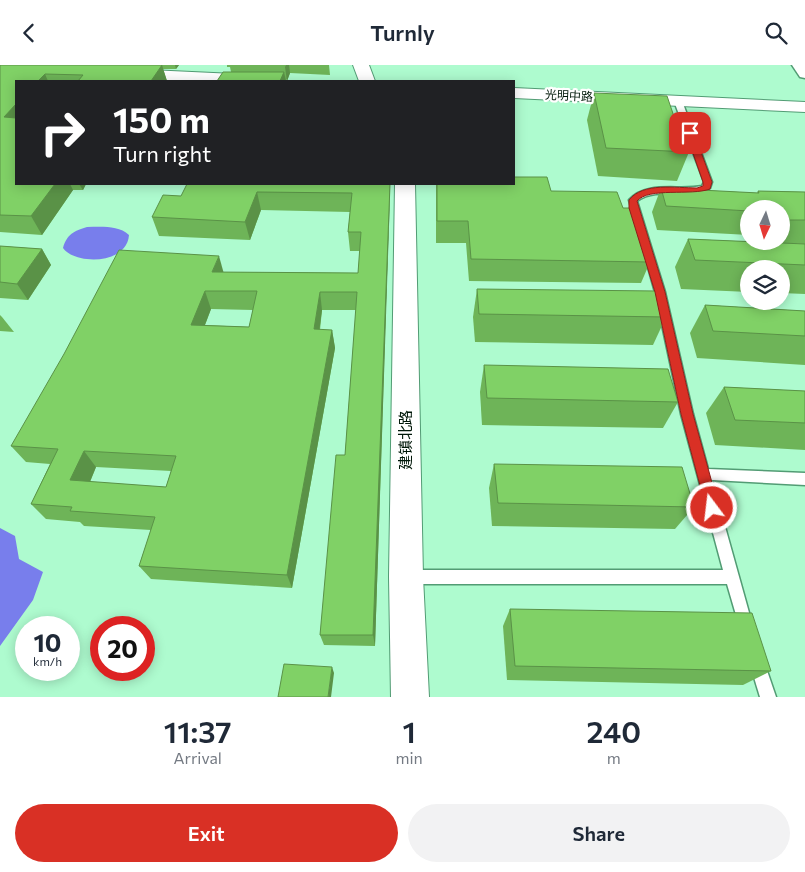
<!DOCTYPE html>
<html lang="en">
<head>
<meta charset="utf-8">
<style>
	body { margin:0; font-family:Commissioner,"Noto Sans SC",sans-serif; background:#f2f2f3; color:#1f2937; height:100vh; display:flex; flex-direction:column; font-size:19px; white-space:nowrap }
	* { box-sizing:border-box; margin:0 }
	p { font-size:16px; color:#747a83 }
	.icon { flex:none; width:28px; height:28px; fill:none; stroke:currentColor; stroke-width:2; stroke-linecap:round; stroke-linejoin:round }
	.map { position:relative; height:632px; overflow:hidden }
	.drawer { display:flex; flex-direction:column; background:#fff; flex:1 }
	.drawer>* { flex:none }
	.guide { position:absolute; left:15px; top:15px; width:500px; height:105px; border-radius:0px; box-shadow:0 2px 12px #0003; background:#202124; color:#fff; overflow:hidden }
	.needle { width:32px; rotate:184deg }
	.controls { position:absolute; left:740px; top:135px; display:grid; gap:10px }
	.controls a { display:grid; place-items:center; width:50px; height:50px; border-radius:50%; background:#fff; box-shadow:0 2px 12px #0003; font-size:25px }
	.speed { position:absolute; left:15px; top:551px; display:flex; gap:10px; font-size:25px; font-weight:700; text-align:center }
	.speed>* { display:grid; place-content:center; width:65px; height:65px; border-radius:50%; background:#fff; box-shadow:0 2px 12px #0003; line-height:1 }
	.speed small { font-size:12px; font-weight:400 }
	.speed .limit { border:8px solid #d22; background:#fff; color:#111 }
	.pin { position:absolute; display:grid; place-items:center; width:42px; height:42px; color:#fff; margin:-21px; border-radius:10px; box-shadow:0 2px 8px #0006 }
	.me { position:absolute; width:55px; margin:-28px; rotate:345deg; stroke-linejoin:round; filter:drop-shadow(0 0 4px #0008) }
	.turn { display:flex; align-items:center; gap:18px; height:105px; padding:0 15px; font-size:22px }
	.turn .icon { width:65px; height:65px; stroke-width:2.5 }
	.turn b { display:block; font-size:35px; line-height:42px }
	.eta { display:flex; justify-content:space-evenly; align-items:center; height:85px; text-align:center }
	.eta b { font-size:30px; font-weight:600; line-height:35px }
	.button { display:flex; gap:10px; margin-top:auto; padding:10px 15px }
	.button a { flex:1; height:58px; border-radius:30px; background:#d93025; color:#fff; font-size:20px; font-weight:600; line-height:58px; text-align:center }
	.button a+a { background:#f2f2f3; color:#1f2937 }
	header { display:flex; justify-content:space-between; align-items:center; height:65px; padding:0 15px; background:#fff; font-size:22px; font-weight:600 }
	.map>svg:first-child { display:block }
</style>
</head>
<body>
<header><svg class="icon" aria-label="back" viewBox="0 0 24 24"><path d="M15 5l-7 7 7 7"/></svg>Turnly<svg class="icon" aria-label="search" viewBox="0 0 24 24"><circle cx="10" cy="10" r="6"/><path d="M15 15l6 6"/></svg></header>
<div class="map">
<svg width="805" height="632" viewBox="0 0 805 632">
	<rect width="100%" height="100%" fill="#aefbcf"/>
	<g fill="#787eec">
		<path d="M 87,162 C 101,162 118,160 129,170 C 127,200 75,200 63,183 C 67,169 74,166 87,162 Z"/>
		<polygon points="0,463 15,471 19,494 43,507 33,535 0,581"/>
	</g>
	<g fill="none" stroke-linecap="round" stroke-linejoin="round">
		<defs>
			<g id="lane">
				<path d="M 675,34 L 682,36 L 712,117 L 710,123 C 691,137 659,120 637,136 L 665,227 L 693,349 L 708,404 L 805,408 L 805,420 L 712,415 L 753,562 L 751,567 L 746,569 L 741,567 L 727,519 L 408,519 L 403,517 L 401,512 L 403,507 L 408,505 L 723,505 L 681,349 L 655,227 L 629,135 C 647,115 679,126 702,121 L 704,117 L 674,36 Z"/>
				<polygon points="757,588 762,591 776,632 760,632 749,596 752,591"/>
			</g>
			<polygon id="street" points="792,0 805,0 805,13 800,12"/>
			<g id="secondary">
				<polygon points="353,0 369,0 375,16 359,16"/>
				<polygon points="128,4 276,11 282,12 285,16 174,16 122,13 120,9 122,5"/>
				<polygon points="514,23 805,37 805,47 514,33"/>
				<polygon points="395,119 415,119 423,512 429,632 391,632 389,512"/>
			</g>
		</defs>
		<use href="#lane" stroke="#529c74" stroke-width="3"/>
		<use href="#street" stroke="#529c74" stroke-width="3"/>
		<use href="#secondary" stroke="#529c74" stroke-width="2"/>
		<use href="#lane" fill="#fff" fill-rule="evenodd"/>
		<use href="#street" fill="#fff" fill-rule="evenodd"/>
		<use href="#secondary" fill="#fff" fill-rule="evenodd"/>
	</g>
	<g fill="#6eb458" fill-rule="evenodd">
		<polygon points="0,0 179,0 176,4 163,4 167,16 16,16 16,119 86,119 83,125 73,125 42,170 0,167"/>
		<polygon points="227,0 329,0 330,10 290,8 287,16 286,14 286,16 217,16 231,7 230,2 227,2"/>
		<polygon points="594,28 681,72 689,87 677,116 598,111 587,55"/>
		<path d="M 390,119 L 375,581 L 324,580 L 320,570 L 345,390 L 356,245 L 322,245 L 320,265 L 332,265 L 335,283 L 292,523 L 151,514 L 139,501 L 151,465 L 84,461 L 80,457 L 46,454 L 31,439 L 50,399 L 26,397 L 11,381 L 224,207 L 358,208 L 360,186 L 350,186 L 348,167 L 350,147 L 261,145 L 250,175 L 159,171 L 152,152 L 181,131 ZM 211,244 L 253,245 L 249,262 L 205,260 ZM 96,402 L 171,406 L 166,422 L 90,417 Z"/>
		<polygon points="436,119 514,119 551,126 623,143 650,197 641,218 469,216 466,178 436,178"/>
		<polygon points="661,123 757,128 758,126 805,127 805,229 781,228 781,204 749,204 749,227 681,224 675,202 688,174 760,177 781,176 781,144 749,144 749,170 657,165 652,147"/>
		<polygon points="0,181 42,184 51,200 28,235 0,233"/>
		<polygon points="477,224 666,252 653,280 475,277 473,252"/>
		<polygon points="705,240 805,246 805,300 697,293 690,268"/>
		<polygon points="0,250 2,252 14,267 0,266"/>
		<polygon points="484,300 678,337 663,363 482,360 480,327"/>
		<polygon points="724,322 805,326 805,385 715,380 706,348"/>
		<polygon points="494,399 694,442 675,464 492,461 489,423"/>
		<polygon points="510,544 771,606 743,620 507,615 503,561"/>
	</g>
	<g fill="#5a9247">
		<polygon points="162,0 167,16 151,16"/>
		<polygon points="175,0 179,0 176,4"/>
		<polygon points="286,0 289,0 290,8 287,16 285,2"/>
		<polygon points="284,7 286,16 280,16"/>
		<polygon points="45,9 48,16 38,16"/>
		<polygon points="16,39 16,66 4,52"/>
		<polygon points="55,119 70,119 73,125 42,170 31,151"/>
		<polygon points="79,119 86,119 83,125"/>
		<polygon points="390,119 390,131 375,581 373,570"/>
		<polygon points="257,127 261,145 250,175 245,157"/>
		<polygon points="42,184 51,200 28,235 17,219"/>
		<polygon points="219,191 224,209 212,207"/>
		<polygon points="205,226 211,244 198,278 191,260"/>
		<polygon points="320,227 322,245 317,283 314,264"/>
		<polygon points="332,265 335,283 292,523 287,510"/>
		<polygon points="84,386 96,402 84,431 70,415"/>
		<polygon points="332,602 334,608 331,632 328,632"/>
	</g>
	<g fill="#80d166" stroke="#5a9247" fill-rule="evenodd">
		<polygon points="0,0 162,0 151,16 78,16 83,10 45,9 38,16 16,16 16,39 4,52 16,53 16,119 55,119 31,151 0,150"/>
		<polygon points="223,7 284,7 280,16 217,16"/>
		<polygon points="594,28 667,31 681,72 684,72 689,87 606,83"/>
		<polygon points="514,112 547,112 551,126 617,127 623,143 631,143 650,197 471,194 468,156 437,156 437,119 514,119"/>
		<path d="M 187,119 L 390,119 L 373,570 L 320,570 L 336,390 L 345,390 L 357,227 L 320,227 L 314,264 L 332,265 L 287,510 L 139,501 L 155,452 L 70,446 L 72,442 L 31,439 L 58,384 L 11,381 L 64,289 L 119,185 L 219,191 L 212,207 L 358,208 L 361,167 L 348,167 L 352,128 L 257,127 L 245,157 L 152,152 L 163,130 L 181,131 ZM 205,226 L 257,226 L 249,262 L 191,260 ZM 84,386 L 176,391 L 166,422 L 70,415 Z"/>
		<polygon points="661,123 759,128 758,126 805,127 805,155 781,155 781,144 749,144 749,146 666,141"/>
		<polygon points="688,174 805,179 805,200 695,195"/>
		<polygon points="0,181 42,184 17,219 0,217"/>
		<polygon points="477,224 657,226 666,252 479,249"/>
		<polygon points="705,240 805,246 805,271 713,266"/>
		<polygon points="484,300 668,304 678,337 487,333"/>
		<polygon points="724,322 805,326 805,358 735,355"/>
		<polygon points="494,399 682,402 694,442 498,438"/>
		<polygon points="510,544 752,548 771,606 515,601"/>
		<polygon points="284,599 332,602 328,632 278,632"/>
	</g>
	<path fill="#d93025" stroke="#8d1f18" d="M 690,66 L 694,68 L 712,117 L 710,124 C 691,131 649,122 637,136 L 665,227 L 693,349 L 719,443 L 717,448 L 712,449 L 708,448 L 706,443 L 681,349 L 655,227 L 629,143 L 629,135 C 643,117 676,123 697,123 L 703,121 L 703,117 L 686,68 Z"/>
	<g text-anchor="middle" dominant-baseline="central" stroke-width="4.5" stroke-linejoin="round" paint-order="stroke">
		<g font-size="12" fill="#001809" stroke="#fff">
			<text transform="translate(569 30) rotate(3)">光明中路</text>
		</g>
		<g font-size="15" fill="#001809" stroke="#fff">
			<text transform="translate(405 375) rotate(-90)">建镇北路</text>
		</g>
	</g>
</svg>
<div class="controls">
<a><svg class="needle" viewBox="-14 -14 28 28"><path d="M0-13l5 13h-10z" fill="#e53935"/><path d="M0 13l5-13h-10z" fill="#747a83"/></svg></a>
<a><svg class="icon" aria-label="layers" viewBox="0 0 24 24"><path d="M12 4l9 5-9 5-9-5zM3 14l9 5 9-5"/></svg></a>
</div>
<div class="speed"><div>10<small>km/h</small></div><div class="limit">20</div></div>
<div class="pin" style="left:690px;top:68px;background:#d93025"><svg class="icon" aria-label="arrive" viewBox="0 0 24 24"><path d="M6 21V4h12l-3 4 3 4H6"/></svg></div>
<svg class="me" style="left:712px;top:443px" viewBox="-20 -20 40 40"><circle r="17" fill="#d93025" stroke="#fff" stroke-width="3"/><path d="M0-11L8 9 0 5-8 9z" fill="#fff"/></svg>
<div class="guide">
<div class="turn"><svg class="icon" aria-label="right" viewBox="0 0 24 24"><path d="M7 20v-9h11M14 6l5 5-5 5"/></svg><div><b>150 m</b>Turn right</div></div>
</div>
</div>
<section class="drawer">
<div class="eta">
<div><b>11:37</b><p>Arrival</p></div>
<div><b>1</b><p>min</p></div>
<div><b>240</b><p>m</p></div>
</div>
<div class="button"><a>Exit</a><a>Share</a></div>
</section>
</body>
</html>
